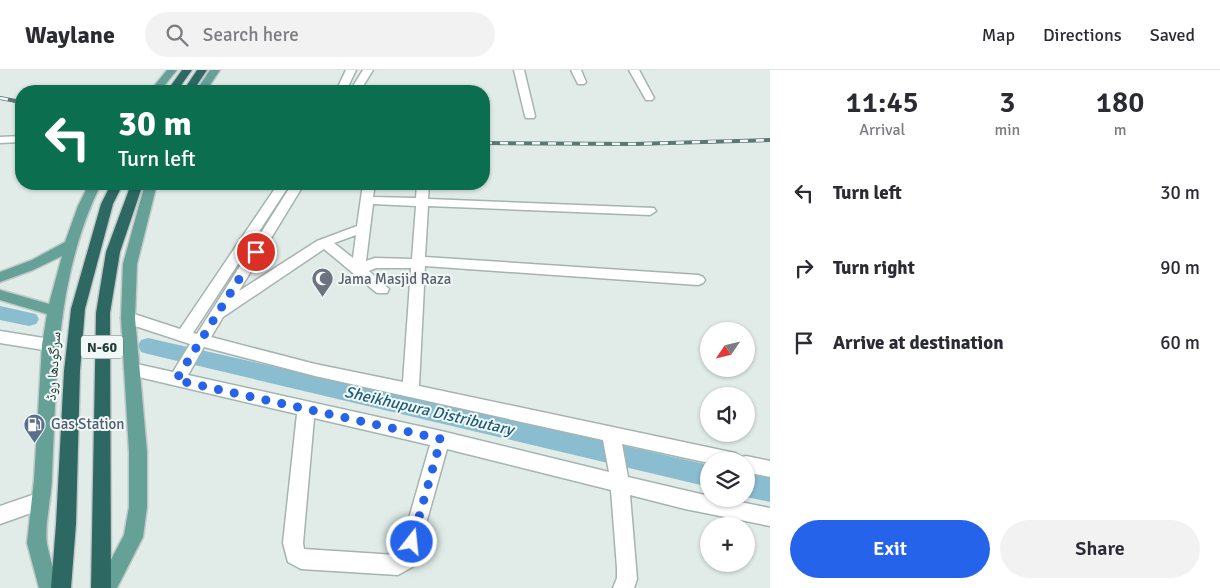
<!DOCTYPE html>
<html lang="en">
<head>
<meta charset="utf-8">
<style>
	body { margin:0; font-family:Signika,"Noto Naskh Arabic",sans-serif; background:#f2f2f3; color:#2b2b33; height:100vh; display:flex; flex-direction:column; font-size:19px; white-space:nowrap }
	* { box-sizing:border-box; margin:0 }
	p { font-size:16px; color:#7c7c81 }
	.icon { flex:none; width:28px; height:28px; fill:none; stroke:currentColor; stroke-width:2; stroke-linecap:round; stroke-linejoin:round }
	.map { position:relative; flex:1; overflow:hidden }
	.details { display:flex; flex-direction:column; background:#fff; width:450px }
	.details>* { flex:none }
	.hud { position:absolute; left:15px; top:15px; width:475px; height:105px; border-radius:20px; box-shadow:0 1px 4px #0004; background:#0b6e4f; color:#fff; overflow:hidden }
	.needle { width:32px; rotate:235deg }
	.tools { position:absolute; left:700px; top:252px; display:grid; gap:10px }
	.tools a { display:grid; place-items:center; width:55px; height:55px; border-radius:50%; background:#fff; box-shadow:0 1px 4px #0004; font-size:25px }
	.pin { position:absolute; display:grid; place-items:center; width:42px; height:42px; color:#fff; margin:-21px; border:2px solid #fff; border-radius:50%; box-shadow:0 1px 5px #0007 }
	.me { position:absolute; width:55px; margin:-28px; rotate:16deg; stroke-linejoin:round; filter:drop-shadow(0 0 4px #0008) }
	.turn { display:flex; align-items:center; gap:18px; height:105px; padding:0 20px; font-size:22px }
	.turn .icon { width:65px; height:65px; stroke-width:2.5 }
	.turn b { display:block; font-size:35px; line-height:42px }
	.eta { display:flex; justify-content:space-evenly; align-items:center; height:85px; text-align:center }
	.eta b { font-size:30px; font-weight:600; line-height:35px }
	.button { display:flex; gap:10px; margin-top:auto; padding:10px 20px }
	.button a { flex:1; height:58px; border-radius:30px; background:#2563eb; color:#fff; font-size:20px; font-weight:600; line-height:58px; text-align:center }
	.button a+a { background:#f2f2f3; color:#2b2b33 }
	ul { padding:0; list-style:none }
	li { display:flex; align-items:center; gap:15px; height:75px; padding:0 20px }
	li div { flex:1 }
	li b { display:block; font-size:19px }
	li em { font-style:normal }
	header { display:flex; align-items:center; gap:30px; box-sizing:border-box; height:70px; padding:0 25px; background:#fff; border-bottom:1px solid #e1e1e2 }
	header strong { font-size:24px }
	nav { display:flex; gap:28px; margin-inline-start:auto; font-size:18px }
	.search { width:350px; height:45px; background:#f2f2f3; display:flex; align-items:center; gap:12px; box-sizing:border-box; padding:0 18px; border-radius:28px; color:#7c7c81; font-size:19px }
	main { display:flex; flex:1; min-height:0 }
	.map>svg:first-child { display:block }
</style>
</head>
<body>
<header>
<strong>Waylane</strong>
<div class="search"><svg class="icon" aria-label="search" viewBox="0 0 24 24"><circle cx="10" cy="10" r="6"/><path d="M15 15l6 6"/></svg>Search here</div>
<nav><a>Map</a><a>Directions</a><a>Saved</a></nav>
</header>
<main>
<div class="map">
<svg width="770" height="518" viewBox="0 0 770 518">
	<rect width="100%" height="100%" fill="#e1ece8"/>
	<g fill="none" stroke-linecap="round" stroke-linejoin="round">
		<g fill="#8abdd0" fill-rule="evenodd">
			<polygon points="0,236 36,244 39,249 36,254 29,256 0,250"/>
			<polygon points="148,268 709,395 709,417 148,284 141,282 138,276 141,270"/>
			<polygon points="746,403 770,408 770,432 746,427"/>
		</g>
		<defs>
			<g id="minor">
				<polygon points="346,0 356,0 346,21 336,21"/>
				<polygon points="363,0 373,0 360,21 350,21"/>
				<polygon points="514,0 524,0 535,46 534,48 526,48 525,46"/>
				<polygon points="571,0 581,0 586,12 584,14 578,14"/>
				<polygon points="629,0 639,0 654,28 652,30 646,30"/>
				<polygon points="21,66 21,72 0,73 0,67"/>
				<path d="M 278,114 L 290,114 L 193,263 L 197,264 L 292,114 L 304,114 L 239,221 L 317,171 L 357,156 L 363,114 L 375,114 L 373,127 L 416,128 L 417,114 L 429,114 L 428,129 L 654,138 L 656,141 L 650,145 L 428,136 L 425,187 L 698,205 L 703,207 L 705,210 L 703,213 L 698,215 L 425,196 L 419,316 L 735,383 L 742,387 L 746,386 L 770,391 L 770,407 L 746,402 L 746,391 L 709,391 L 709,393 L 622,374 L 628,407 L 709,426 L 709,429 L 725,429 L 770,438 L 770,456 L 685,439 L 630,425 L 637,509 L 634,518 L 613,518 L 617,508 L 617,498 L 611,420 L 447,379 L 414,496 L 398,505 L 301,499 L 288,492 L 283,473 L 297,344 L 126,304 L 124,299 L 126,294 L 132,293 L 173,302 L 190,274 L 123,252 L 121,248 L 123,244 L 128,242 L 180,259 ZM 373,134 L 416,136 L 412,189 L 375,188 L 366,191 ZM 356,165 L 353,188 L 334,173 ZM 324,179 L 377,223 L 387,223 L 389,219 L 369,201 L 376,198 L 411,198 L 403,312 L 315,294 L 211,267 L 223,247 ZM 204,277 L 315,306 L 603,370 L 609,402 L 441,361 L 188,305 ZM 314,348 L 430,375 L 399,483 L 396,485 L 304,479 L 303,473 Z"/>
				<polygon points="0,261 50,269 55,271 58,275 55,279 50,281 0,273"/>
				<polygon points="41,422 48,425 50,431 48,437 0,454 0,436"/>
			</g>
			<g id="major">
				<polygon points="167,0 177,0 160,21 150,21"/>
				<polygon points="210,0 220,0 206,21 196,21"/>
				<path d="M 89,114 L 101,114 C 55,207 57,306 52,406 C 52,426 44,456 47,474 C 50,489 55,504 59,518 L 39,518 L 27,473 L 34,410 L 42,275 L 47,244 L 0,230 L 0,220 L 49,234 L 62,186 L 33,200 L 0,212 L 0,202 L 32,190 L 65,172 L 78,136 Z"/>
				<polygon points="145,114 157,114 137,194 135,248 147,382 147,437 143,467 117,518 96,518 124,465 129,437 129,382 121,248 123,194"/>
			</g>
			<g id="highway">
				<polygon points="182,0 192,0 177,21 167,21"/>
				<polygon points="197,0 207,0 193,21 183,21"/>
				<polygon points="111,114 123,114 113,134 85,239 80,301 76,454 71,518 51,518 56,454 64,301 71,239 101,134"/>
				<polygon points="131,114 143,114 120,182 110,243 111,518 91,518 96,243 106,182"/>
			</g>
		</defs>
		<use href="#minor" stroke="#a4b4b0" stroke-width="3"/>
		<use href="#major" stroke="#c1c8c7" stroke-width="3"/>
		<use href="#highway" stroke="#c1c8c7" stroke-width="3"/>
		<use href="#minor" fill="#fff" fill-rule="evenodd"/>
		<use href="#major" fill="#66a198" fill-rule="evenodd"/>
		<use href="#highway" fill="#2e6863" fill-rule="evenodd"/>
		<defs>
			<g id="rail">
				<polyline points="0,28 21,32"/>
				<polyline points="484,73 634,74 770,70"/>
			</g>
		</defs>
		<use href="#rail" stroke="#5c7874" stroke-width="4"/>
		<use href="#rail" stroke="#f2f8f6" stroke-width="2.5" stroke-dasharray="8" stroke-linecap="butt"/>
	</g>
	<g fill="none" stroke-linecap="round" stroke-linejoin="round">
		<polyline stroke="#2563eb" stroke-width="9" stroke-dasharray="0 16.2" points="256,182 176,310 441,369 412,472"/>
	</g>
	<defs>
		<symbol id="mosque-pin" viewBox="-11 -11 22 30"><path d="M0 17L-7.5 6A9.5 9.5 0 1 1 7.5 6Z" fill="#6b7280" stroke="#f2f8f6"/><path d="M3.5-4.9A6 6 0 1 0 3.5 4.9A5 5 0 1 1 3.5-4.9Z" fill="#fff"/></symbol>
		<symbol id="fuel-pin" viewBox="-11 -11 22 30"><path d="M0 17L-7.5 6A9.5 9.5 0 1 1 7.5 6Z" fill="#5c6f8a" stroke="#f2f8f6"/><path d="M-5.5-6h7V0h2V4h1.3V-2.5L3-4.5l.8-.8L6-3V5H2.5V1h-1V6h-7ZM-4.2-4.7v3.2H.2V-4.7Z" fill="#fff"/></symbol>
	</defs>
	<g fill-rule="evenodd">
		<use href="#mosque-pin" x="310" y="196" width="25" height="34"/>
		<use href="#fuel-pin" x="22" y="342" width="25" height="34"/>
	</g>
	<g text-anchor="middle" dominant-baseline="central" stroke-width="4" stroke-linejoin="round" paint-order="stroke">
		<rect fill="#f2f8f6" stroke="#607471" stroke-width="1" x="81" y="265.5" width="42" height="23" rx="4"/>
		<g font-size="14" font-weight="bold" fill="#223c38">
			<text x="102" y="277">N-60</text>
		</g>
		<g font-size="15" fill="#5b616d" stroke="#f2f8f6" text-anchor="start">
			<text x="338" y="209">Jama Masjid Raza</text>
		</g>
		<g font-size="15" fill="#223c38" stroke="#f2f8f6">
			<text transform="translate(53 296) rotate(-86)">سرگودھا روڈ</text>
		</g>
		<g font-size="15" fill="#4e5e75" stroke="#f2f8f6" text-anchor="start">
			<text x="51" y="354">Gas Station</text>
		</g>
		<g font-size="16" font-style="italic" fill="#1c5e78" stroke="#f2f8f6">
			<text transform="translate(429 341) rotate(13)">Sheikhupura Distributary</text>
		</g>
	</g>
</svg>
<div class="tools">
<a><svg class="needle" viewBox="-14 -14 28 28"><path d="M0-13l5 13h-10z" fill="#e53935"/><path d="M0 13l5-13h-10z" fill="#7c7c81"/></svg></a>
<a><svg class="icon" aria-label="sound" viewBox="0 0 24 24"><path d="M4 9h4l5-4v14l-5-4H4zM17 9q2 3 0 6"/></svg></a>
<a><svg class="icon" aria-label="layers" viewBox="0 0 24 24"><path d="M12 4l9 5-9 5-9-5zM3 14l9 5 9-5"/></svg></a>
<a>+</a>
</div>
<div class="pin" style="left:256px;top:182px;background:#d93025"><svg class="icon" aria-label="arrive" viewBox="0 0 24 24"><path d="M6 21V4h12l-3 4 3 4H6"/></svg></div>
<svg class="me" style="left:412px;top:472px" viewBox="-20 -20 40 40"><circle r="17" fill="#2563eb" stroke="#fff" stroke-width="3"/><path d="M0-11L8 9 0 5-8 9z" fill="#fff"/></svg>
<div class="hud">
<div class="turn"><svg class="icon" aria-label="left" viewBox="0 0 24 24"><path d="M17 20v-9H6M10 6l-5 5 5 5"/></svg><div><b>30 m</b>Turn left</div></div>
</div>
</div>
<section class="details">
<div class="eta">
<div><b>11:45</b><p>Arrival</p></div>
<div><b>3</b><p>min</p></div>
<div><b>180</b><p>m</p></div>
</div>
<ul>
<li><svg class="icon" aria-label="left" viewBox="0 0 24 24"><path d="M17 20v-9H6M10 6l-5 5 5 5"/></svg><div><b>Turn left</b></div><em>30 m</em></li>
<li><svg class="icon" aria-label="right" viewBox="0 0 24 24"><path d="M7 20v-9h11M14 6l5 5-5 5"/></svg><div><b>Turn right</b></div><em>90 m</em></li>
<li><svg class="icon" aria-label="arrive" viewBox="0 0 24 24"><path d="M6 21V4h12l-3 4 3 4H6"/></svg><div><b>Arrive at destination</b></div><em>60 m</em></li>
</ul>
<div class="button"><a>Exit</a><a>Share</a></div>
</section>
</main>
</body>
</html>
